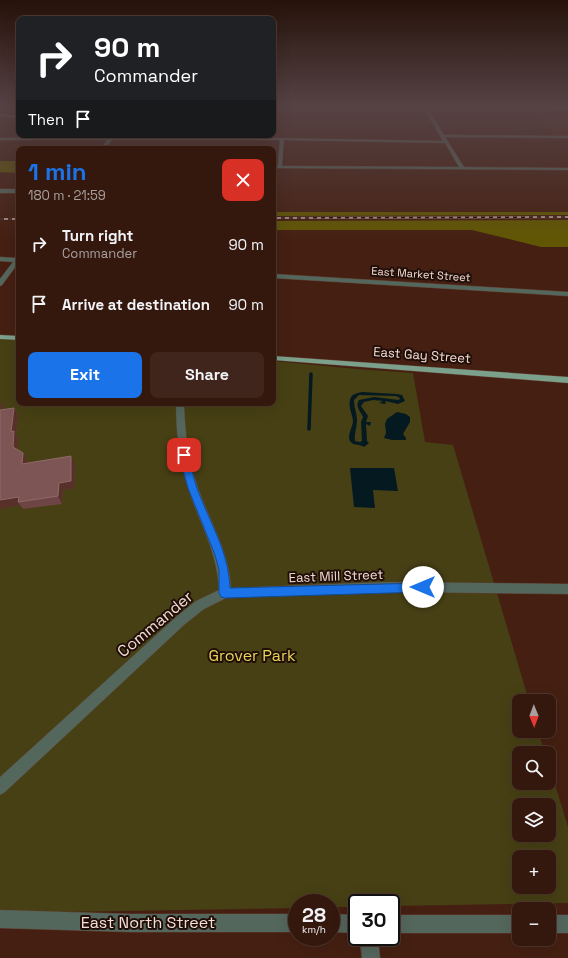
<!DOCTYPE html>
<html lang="en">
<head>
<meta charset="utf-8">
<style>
	body { margin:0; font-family:"Space Grotesk",sans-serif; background:#3f251c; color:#f1f3f6; height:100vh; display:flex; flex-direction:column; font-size:15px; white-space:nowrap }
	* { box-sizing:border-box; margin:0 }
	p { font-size:13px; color:#a9a09e }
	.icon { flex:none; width:22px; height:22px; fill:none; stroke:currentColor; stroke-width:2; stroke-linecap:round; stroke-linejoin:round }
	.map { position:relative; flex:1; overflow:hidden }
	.sheet { position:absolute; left:16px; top:146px; width:260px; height:260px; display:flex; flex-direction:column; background:#34180e; border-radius:8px; box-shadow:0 4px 16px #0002,0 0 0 1px #4e372e }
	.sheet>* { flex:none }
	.top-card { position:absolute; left:16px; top:16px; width:260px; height:122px; border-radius:8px; box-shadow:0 4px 16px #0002,0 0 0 1px #4e372e; background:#202124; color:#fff; overflow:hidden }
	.needle { width:26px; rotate:179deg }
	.fabs { position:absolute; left:512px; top:694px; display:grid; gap:8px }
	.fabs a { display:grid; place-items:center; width:44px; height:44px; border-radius:8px; background:#34180e; box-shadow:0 4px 16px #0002,0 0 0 1px #4e372e; font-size:20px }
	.speed { position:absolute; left:288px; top:894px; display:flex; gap:8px; font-size:20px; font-weight:700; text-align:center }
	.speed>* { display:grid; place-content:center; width:52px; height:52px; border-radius:50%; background:#34180e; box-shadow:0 4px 16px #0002,0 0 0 1px #4e372e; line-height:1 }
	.speed small { font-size:10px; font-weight:400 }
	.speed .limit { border:2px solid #111; border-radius:6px; background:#fff; color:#111 }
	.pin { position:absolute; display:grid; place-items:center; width:34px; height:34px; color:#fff; margin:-17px; border-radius:8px; box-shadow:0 2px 6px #0006 }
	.me { position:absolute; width:44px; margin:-22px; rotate:270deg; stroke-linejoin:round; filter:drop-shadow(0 0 3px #0008) }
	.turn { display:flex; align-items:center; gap:14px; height:84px; padding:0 12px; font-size:18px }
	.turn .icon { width:52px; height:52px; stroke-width:2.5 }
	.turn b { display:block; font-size:28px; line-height:34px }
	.then { display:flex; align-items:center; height:38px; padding:0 12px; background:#0003; gap:8px; font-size:15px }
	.round { display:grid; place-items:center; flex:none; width:42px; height:42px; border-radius:8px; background:#3f251c }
	.overview { display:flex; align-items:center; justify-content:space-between; height:68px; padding:0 12px }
	h1 { font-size:24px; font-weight:700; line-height:30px; color:#1a73e8 }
	.action { display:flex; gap:8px; margin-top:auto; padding:8px 12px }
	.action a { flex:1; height:46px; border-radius:8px; background:#1a73e8; color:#fff; font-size:16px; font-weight:700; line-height:46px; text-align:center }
	.action a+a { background:#3f251c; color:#f1f3f6 }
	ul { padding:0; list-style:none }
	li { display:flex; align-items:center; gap:12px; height:60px; padding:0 12px }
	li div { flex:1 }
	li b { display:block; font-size:15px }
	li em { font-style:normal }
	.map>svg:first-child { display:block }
</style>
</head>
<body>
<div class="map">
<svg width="568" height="958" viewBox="0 0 568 958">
	<rect width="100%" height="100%" fill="#452012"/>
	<polygon fill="#522717" points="532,106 568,106 568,136 555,136 539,120 546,120"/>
	<path fill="#474015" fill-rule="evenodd" d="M 0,337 L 19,338 L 19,403 L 273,403 L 273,361 L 356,369 L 413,373 L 425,442 L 453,445 L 529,701 L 519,701 L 519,731 L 538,731 L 545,753 L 519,753 L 519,783 L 549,783 L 549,765 L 568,827 L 568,903 L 391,906 L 391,903 L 357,903 L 357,907 L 331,907 L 331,903 L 297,903 L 297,908 L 0,913 ZM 519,805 L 549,805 L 549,835 L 519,835 ZM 519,857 L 549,857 L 549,887 L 519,887 Z"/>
	<g fill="#615604">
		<polygon points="0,161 19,161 19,173 0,172"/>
		<polygon points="273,212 568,212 568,215 273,216"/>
		<polygon points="568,220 568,247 541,247 472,230 273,230 273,221"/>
	</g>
	<g fill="#041a20" fill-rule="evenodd">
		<path d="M 362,392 L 397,394 L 402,395 L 405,401 L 398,404 L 385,401 L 386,404 L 379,403 L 383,401 L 373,400 L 364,402 L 361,406 L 368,416 L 366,422 L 371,422 L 370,426 L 366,424 L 367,441 L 369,443 L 364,447 C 360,444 353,446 350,441 C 347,436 352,428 353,422 C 353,415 348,408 350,400 C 351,394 357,393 362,392 ZM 359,395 L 396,396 L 400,398 L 399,400 L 374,397 L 359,400 C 355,407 360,410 363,417 L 361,422 L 362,441 L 360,442 L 355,441 C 354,435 357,427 357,420 C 357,413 354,408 354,400 Z"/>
		<polygon points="397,412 406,414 410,417 410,422 403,434 406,438 406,440 392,440 384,438 386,433 385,424 387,419"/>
		<polygon points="350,468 394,468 398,491 373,490 375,508 354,507"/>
	</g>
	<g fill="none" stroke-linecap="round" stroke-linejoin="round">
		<polyline stroke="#041a20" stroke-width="3.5" points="309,429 311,374"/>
		<defs>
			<g id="minor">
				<path d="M 342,106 L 568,106 L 568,108 L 427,107 L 444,135 L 568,136 L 568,138 L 445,137 L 464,167 L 568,168 L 568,170 L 273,168 L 273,166 L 278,166 L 280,140 L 112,140 L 105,149 L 101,149 L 107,140 L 0,140 L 0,138 L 109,137 L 111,135 L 115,135 L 113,137 L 202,137 L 443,141 L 423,107 ZM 284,140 L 445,143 L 459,167 L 282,166 Z"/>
				<polygon points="0,114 19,116 19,118 0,116"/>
				<rect x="0" y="189" width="19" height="4"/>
				<polygon points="19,256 19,262 2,285 0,286 0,279 13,262 0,261 0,257 16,258"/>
				<polygon points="273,274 568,292 568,296 273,278"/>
				<path d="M 176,403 L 184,403 C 185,432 188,461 198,488 C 210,522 229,551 231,588 L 386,582 L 568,584 L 568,594 L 386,592 L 226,598 L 204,609 L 184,625 L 5,792 L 0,795 L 0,777 L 176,617 L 196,601 L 219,590 C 217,550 200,525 188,488 C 179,460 176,432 176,403 Z"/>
				<polygon points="0,910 131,914 297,914 297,932 131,932 0,928"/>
				<polygon points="331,914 357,915 357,933 331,932"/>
				<rect x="391" y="915" width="128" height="18"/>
				<rect x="549" y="915" width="19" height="18"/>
				<polygon points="360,937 378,937 380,958 362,958"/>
			</g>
			<g id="major">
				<polygon points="0,335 19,336 19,340 0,339"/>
				<polygon points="273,356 568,377 568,383 273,360"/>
			</g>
		</defs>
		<use href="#minor" stroke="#613e31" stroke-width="1"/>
		<use href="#major" stroke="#613e31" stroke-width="1"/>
		<use href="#minor" fill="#54675d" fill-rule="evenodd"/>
		<use href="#major" fill="#7ba18c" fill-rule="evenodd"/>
		<defs>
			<g id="rail">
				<polyline points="273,218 568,217"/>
				<polyline points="0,219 19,219"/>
			</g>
		</defs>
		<use href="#rail" stroke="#ac8e82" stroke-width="2"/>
		<use href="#rail" stroke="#200f09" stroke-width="1.5" stroke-dasharray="4" stroke-linecap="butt"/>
	</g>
	<polygon fill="#6e4544" points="0,401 3,407 3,410 14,408 18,416 16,434 18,439 17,450 23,453 27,461 27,464 75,464 74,488 63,490 62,504 23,509 20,505 0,509"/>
	<g fill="#582f29">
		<polygon points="0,401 3,407 2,418 0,415"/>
		<polygon points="14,408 18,416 16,434 18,439 17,455 13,447 11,432"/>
		<polygon points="23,453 27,461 26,472 22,464"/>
		<polygon points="71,456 75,464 74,488 63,490 62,504 58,496 59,483"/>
		<polygon points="19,497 18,502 20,505 0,509 0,500"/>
	</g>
	<polygon fill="#7d5554" stroke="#906a68" points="14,408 11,432 14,431 13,447 23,453 22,464 71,456 71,481 59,483 58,496 18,502 19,497 0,500 0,410"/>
	<linearGradient id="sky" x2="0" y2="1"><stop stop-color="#26120a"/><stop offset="0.44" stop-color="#564244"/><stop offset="1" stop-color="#564244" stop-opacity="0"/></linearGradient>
	<rect width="568" height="240" fill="url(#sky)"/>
	<path fill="#1a73e8" stroke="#114b97" d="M 184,452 L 188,455 C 191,466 193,477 197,488 C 210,524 228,549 230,588 L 423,583 L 427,584 L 428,587 L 427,591 L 423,592 L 225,598 L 221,597 L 219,593 L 219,570 L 215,555 L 188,488 L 179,455 Z"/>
	<g text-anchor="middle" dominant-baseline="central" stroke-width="4" stroke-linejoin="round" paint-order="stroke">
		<g font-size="11" fill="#f7ded5" stroke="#200f09">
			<text transform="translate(421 274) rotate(4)">East Market Street</text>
		</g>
		<g font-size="13" fill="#f7ded5" stroke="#200f09">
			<text transform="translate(422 355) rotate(4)">East Gay Street</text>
			<text transform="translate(336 576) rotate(-2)">East Mill Street</text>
		</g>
		<g font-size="16" fill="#f7ded5" stroke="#200f09">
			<text transform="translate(155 624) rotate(-40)">Commander</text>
			<text x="148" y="922">East North Street</text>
		</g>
		<g font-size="16" fill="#e8d555" stroke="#200f09">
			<text x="252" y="655">Grover Park</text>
		</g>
	</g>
</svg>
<div class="fabs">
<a><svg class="needle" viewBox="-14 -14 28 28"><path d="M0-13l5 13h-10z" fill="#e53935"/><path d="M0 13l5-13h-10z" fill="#a9a09e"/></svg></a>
<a><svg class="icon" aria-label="search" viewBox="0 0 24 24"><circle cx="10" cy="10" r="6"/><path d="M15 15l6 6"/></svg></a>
<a><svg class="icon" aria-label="layers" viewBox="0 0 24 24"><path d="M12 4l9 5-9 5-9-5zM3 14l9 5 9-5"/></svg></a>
<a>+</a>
<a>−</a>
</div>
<div class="speed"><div>28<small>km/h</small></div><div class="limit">30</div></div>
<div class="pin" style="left:184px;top:455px;background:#d93025"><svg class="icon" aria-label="arrive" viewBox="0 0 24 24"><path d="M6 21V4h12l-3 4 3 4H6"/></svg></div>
<svg class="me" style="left:423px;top:587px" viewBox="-20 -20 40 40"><circle r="19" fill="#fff"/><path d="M0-13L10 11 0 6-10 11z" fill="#1a73e8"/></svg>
<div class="top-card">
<div class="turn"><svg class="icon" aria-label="right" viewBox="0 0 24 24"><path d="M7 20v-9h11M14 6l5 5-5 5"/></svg><div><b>90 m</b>Commander</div></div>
<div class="then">Then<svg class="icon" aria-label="arrive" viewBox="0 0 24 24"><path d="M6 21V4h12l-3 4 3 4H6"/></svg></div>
</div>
<section class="sheet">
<div class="overview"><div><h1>1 min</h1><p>180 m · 21:59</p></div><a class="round" style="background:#d93025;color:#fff"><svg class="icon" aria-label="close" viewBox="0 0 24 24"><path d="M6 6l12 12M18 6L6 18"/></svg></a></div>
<ul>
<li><svg class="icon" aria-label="right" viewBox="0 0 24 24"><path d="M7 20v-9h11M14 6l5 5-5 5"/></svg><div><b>Turn right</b><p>Commander</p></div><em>90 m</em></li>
<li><svg class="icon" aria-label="arrive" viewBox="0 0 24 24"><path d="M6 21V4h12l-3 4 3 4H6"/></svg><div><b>Arrive at destination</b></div><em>90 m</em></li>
</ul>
<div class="action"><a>Exit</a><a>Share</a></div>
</section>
</div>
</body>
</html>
